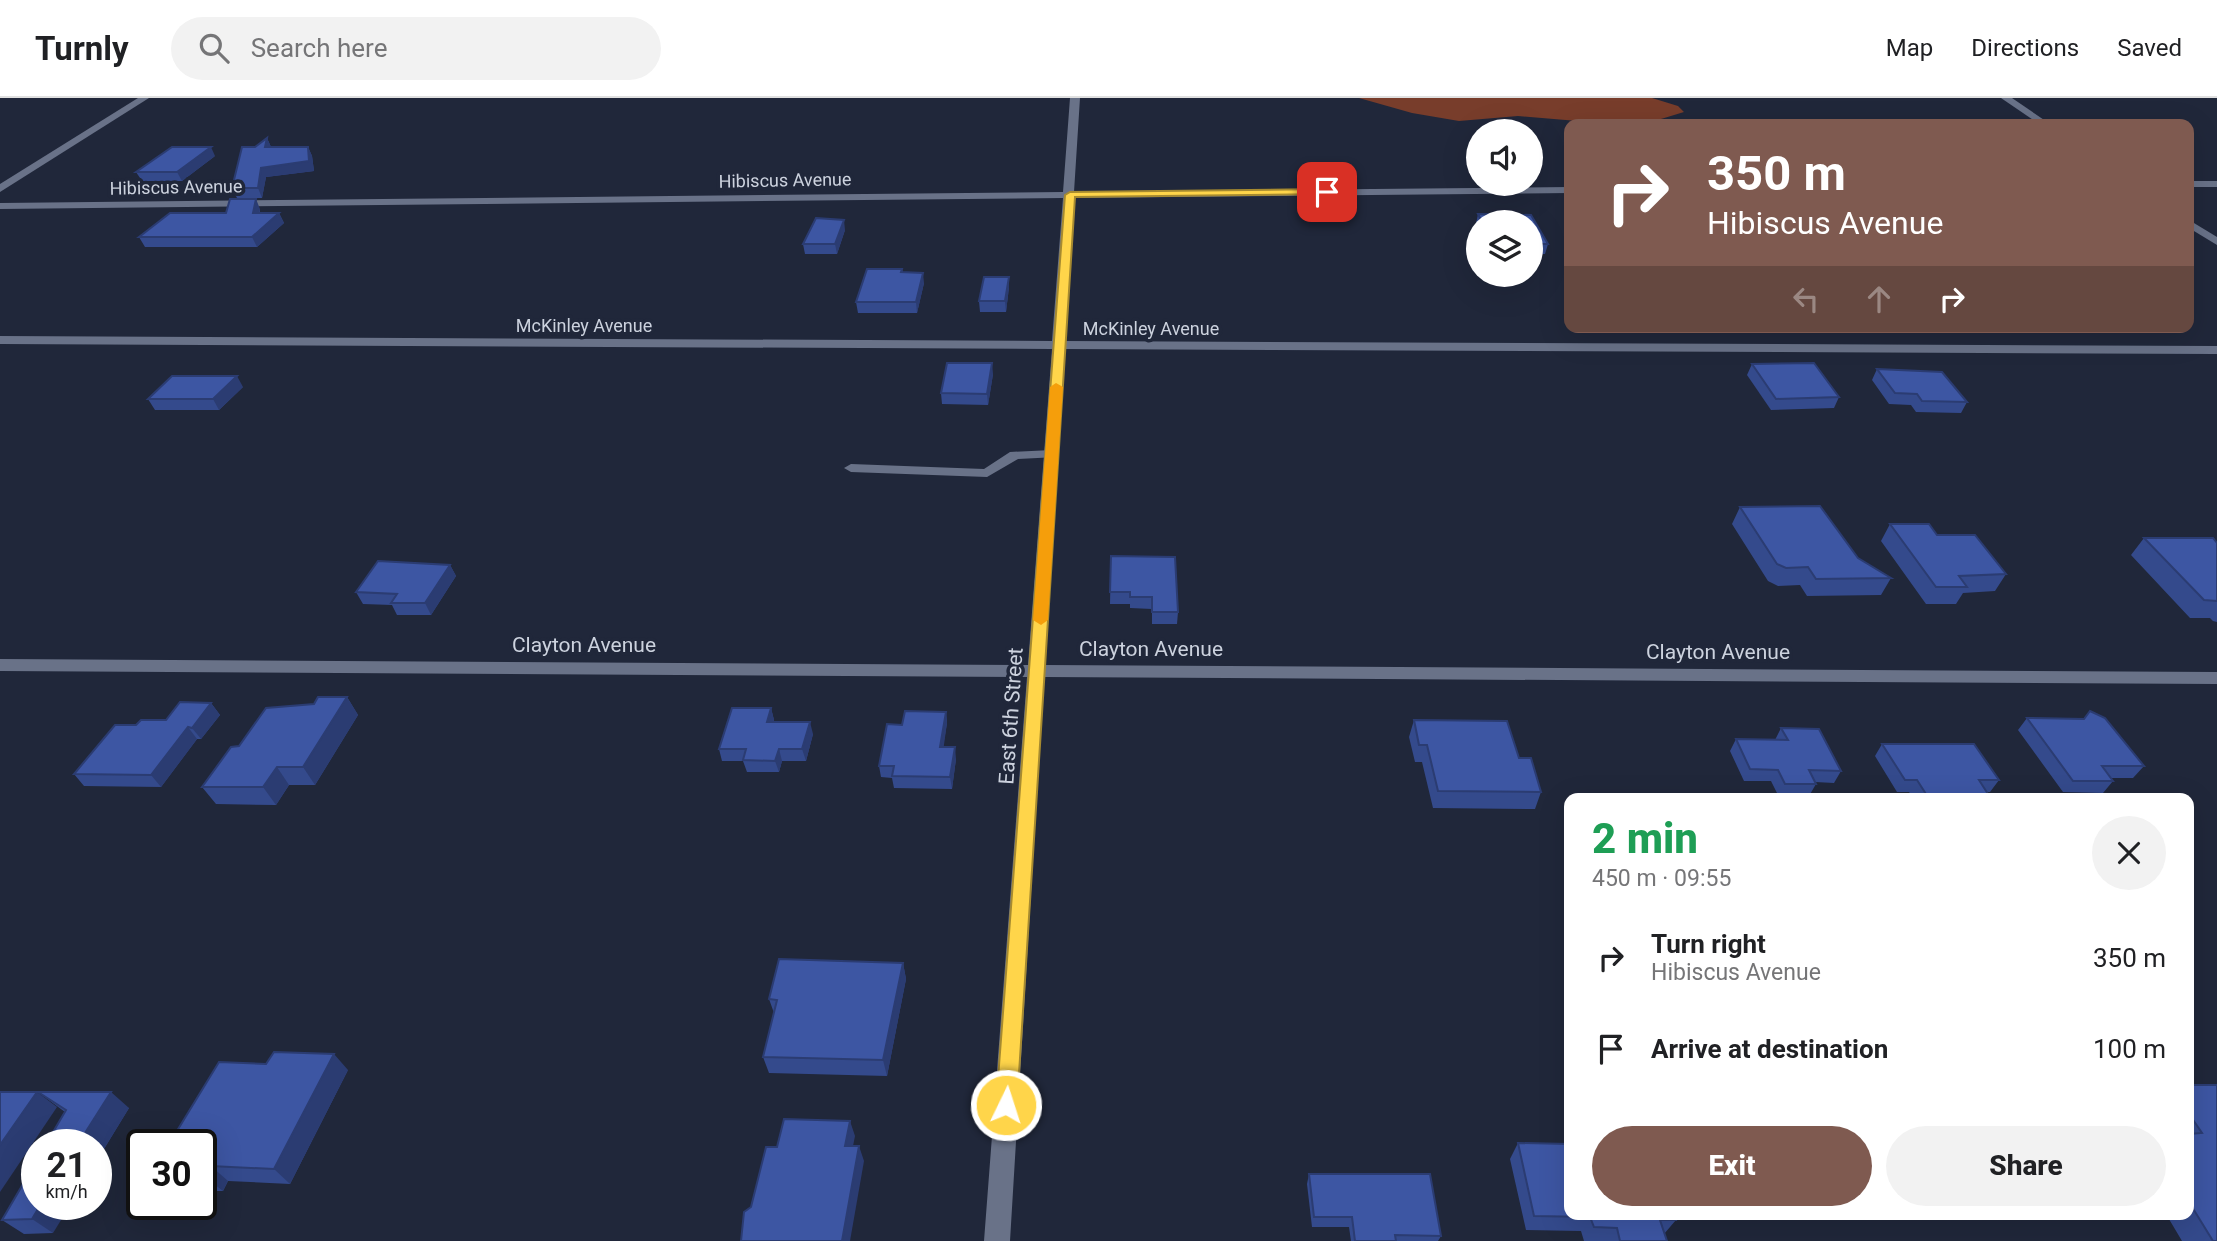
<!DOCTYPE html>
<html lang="en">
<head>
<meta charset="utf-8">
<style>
	body { margin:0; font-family:Roboto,sans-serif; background:#f2f2f2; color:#202124; height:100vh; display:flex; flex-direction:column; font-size:26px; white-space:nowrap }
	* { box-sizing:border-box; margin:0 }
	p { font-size:23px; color:#757577 }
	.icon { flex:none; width:38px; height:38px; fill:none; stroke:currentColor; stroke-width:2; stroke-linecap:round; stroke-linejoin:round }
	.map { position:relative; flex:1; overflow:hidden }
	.sheet { position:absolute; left:1564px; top:695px; width:630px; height:427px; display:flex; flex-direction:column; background:#fff; border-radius:14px; box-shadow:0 7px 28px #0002 }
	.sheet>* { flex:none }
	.banner { position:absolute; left:1564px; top:21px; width:630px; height:214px; border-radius:14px; box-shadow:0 7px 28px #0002; background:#7f5a50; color:#fff; overflow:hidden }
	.tools { position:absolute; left:1466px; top:21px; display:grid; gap:14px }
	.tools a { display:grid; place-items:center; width:77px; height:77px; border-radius:50%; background:#fff; box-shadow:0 7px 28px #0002; font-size:35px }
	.speed { position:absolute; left:21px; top:1031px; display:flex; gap:14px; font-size:35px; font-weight:700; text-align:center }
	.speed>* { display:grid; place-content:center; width:91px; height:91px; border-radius:50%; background:#fff; box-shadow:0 7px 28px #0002; line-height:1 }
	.speed small { font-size:18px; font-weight:400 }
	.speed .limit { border:4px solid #111; border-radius:10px; background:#fff; color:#111 }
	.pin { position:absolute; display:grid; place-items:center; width:60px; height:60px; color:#fff; margin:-30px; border-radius:14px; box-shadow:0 4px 10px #0006 }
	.me { position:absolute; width:77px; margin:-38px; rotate:4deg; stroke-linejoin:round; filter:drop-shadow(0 0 5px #0008) }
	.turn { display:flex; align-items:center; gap:24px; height:147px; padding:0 28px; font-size:32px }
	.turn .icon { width:91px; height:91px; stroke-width:2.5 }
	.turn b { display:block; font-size:49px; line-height:60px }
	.lanes { display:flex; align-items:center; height:66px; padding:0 28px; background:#0003; justify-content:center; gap:35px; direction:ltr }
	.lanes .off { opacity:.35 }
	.round { display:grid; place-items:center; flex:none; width:74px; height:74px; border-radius:37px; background:#f2f2f2 }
	.headline { display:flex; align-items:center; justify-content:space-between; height:119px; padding:0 28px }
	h1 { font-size:42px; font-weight:800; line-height:52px; color:#1e9e55 }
	.action { display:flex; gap:14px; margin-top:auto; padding:14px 28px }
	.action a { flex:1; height:80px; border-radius:42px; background:#7f5a50; color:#fff; font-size:28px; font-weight:800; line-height:80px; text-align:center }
	.action a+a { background:#f2f2f2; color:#202124 }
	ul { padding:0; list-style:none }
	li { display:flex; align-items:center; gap:21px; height:91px; padding:0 28px }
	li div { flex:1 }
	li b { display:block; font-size:26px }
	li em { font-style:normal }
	header { display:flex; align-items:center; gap:42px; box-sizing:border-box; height:98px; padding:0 35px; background:#fff; border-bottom:2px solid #e0e0e0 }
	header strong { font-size:33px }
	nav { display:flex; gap:38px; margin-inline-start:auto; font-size:24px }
	.search { width:490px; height:63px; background:#f2f2f2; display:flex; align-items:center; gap:18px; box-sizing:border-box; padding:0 24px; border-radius:38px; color:#757577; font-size:26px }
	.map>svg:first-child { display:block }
</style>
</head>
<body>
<header>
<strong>Turnly</strong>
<div class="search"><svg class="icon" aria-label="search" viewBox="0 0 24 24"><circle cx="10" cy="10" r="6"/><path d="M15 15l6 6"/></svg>Search here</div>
<nav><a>Map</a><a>Directions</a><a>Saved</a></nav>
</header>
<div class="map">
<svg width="2217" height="1143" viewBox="0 0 2217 1143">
	<rect width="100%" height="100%" fill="#20273a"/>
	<polygon fill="#783d2b" points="1359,0 1652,0 1678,8 1684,14 1661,21 1613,26 1518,18 1459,23 1412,15"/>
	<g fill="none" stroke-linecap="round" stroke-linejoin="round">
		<polygon fill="#697288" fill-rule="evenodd" points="1052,352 1059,356 1057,359 1018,361 987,379 851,374 844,370 851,366 984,371 1010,354"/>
		<g fill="#697288" fill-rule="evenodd">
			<polygon points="138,0 149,0 0,94 0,86"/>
			<polygon points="1070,0 1080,0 1074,94 1570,89 1570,95 1073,100 1065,243 2217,248 2217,256 1064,251 1045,567 2217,574 2217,586 1044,579 1010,1143 984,1143 1027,579 0,573 0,561 1028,567 1052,251 0,246 0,238 1052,243 1063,100 0,111 0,105 1063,94"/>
			<polygon points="2001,0 2012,0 2050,26 2039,26"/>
			<rect x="2189" y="83" width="28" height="6"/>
			<polygon points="2189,122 2217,139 2217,147 2189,130"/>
		</g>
	</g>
	<g fill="#344a8c">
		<polygon points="267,40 271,49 308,49 312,58 314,73 266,79 262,100 237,100 232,90 255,49"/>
		<polygon points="215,58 182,83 142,83 136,74"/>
		<polygon points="260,111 260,115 279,115 284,125 257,149 145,149 139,139 226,115"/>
		<polygon points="1478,116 1531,117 1548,146 1545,156 1531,156 1531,124 1479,124 1479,131 1476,126"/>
		<polygon points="845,132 837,156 805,156 803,146"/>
		<polygon points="902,171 903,174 924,185 917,215 858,215 856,204"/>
		<polygon points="1009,189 1006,214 980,214 979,203"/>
		<polygon points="1752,266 1839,299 1834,310 1771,312 1747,277"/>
		<polygon points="1877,271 1967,304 1961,315 1916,314 1911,307 1889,306 1872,282"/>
		<polygon points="993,276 988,307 942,306 941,295"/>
		<polygon points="243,289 219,312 155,312 148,301"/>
		<polygon points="1740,409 1858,460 1891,480 1881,497 1807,498 1800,487 1778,488 1768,483 1732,426"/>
		<polygon points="1890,426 1937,437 2006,476 1995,493 1963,495 1956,506 1926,506 1881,443"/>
		<polygon points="2144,440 2217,445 2217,524 2213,523 2210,520 2190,520 2131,457"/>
		<polygon points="1111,458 1178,514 1177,526 1152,526 1152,511 1130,510 1130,506 1110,506"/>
		<polygon points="450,467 456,478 431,517 397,517 392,507 363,506 356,494"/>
		<polygon points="347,599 358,617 315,687 289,687 276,707 216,706 202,689 239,648 314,606"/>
		<polygon points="211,605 220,617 201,641 197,641 161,689 84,688 74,676 166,622"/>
		<polygon points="771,610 774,622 774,624 813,636 806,663 782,663 779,674 747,674 743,663 722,663 719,651"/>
		<polygon points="2090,613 2144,668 2133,680 2111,680 2113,683 2103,695 2063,694 2018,632 2027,620 2083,621"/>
		<polygon points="946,614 947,625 943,649 956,661 952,691 894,690 892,680 881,679 879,668 902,627"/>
		<polygon points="1414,622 1519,660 1541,694 1535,711 1433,710 1422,664 1415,664 1409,639"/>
		<polygon points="1781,630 1841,673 1834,685 1815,684 1816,686 1809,698 1778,697 1771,683 1744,683 1730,653 1736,641 1775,642"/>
		<polygon points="1882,646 1999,682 1990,694 1987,694 1988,696 1985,700 1913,700 1909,694 1897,694 1875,658"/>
		<polygon points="903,865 906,881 887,978 769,975 763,959 774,915 769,901"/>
		<polygon points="348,972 290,1086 228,1083 223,1093 201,1093 201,1046"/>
		<polygon points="2189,987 2217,987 2217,1143 2182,1143 2166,1116 2189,1116"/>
		<polygon points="38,994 129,1010 96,1064 96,1046 65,1014"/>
		<polygon points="1518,1045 1676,1122 1664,1136 1667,1143 1584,1143 1581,1133 1526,1132 1510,1061"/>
		<polygon points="37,1062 53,1135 24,1136 2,1122"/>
		<polygon points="1309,1076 1441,1138 1438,1143 1351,1143 1349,1129 1312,1129 1307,1086"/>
	</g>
	<g fill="#2b3c72">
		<polygon points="267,40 271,49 265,49"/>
		<polygon points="211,49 215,58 182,83 177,74"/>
		<polygon points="308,49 312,58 314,73 266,79 262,100 258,90 261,70"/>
		<polygon points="256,101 260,111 258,125 253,115"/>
		<polygon points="279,115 284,125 257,149 252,139"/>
		<polygon points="844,122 845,132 837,156 835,146"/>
		<polygon points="923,175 924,185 917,215 916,204"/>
		<polygon points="1009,179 1009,189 1006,214 1005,203"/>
		<polygon points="992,265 993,276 988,307 987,296"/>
		<polygon points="237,278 243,289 219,312 213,301"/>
		<polygon points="450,467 456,478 431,517 425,505"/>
		<polygon points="347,599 358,617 315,687 303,669"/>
		<polygon points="211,605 220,617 201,641 192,630"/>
		<polygon points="771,610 774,622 770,636 767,624"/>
		<polygon points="946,614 947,625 942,661 940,649"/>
		<polygon points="810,624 813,636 806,663 802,651"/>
		<polygon points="188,629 197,641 161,689 151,677"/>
		<polygon points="955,649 956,661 952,691 950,679"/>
		<polygon points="779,651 782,663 779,674 775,663"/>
		<polygon points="277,669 289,687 276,707 263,689"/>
		<polygon points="903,865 906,881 887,978 883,962"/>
		<polygon points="334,956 348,972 290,1086 274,1071"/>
		<polygon points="37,994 57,1009 0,1094 0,1047"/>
		<polygon points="111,994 129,1010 96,1064 96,1046 78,1046"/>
		<polygon points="850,1023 855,1038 850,1063 845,1048"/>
		<polygon points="859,1048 864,1063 850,1143 842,1143"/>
		<polygon points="211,1068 228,1083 223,1093 205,1079"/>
		<polygon points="41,1106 71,1106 53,1135 32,1121"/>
	</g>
	<g fill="#3d56a3" stroke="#2b3c72" stroke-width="2">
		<polygon points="267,40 265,49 308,49 309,63 261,70 258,90 232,90 242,49 255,49"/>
		<polygon points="172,49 211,49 177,74 136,74"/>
		<polygon points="230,101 256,101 253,115 279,115 252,139 139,139 170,115 226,115"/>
		<polygon points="1478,116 1531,117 1548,146 1531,146 1531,124 1482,124"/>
		<polygon points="816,120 844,122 835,146 803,146"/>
		<polygon points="867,171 902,171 901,174 923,175 916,204 856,204"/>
		<polygon points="984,179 1009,179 1005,203 979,203"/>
		<polygon points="947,265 992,265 987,296 941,295"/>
		<polygon points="1814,265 1839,299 1776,301 1752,266"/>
		<polygon points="1877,271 1942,274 1967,304 1922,303 1917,296 1895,295"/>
		<polygon points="172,278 237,278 213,301 148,301"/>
		<polygon points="1820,408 1858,460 1891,480 1816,481 1808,469 1786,470 1777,466 1740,409"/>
		<polygon points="1890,426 1929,426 1937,437 1975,437 2006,476 1959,478 1967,489 1936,489"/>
		<polygon points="2144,440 2213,440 2217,445 2217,503 2204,502"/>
		<polygon points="1111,458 1175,459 1178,514 1152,514 1152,499 1130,499 1130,494 1110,494"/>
		<polygon points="378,463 450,467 425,505 391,505 397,496 356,494"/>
		<polygon points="318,599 347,599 303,669 277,669 263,689 202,689 231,649 239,648 266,610 314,606"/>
		<polygon points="180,604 211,605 192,630 188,629 151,677 74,676 115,627 136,627 141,622 166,622"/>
		<polygon points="732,610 771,610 767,624 810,624 802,651 779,651 775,663 743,662 746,651 719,651"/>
		<polygon points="905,613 946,614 940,649 955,649 950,679 892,678 894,668 879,668 887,626 902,627"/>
		<polygon points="2090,613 2105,620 2144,668 2102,668 2113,683 2073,683 2027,620 2084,621"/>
		<polygon points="1414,622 1507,623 1519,660 1531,660 1541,694 1438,693 1427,647 1419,647"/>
		<polygon points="1781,630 1819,631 1841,673 1809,672 1816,686 1785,686 1778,672 1750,671 1736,641 1788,642"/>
		<polygon points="1882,646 1974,646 1999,682 1979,682 1988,696 1926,696 1917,682 1905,682"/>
		<polygon points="779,861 903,865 883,962 763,959 777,902 769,901"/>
		<polygon points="274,954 334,956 274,1071 211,1068 205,1079 201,1078 201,1046 169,1046 219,964 266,966"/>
		<polygon points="2189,987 2217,987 2217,1143 2213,1143 2189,1104 2189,1036 2202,1035 2189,1016"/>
		<polygon points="0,994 37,994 0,1047"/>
		<polygon points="38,994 111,994 78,1046 46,1046 66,1012"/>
		<polygon points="784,1021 850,1023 845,1048 859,1048 842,1143 741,1143 744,1114 751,1109 766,1049 777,1049"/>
		<polygon points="1518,1045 1570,1046 1570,1116 1675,1116 1676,1122 1660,1122 1667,1143 1620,1143 1617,1130 1594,1129 1590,1119 1534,1118"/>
		<polygon points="37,1062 37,1106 41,1106 32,1121 2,1122"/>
		<polygon points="1309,1076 1430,1076 1441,1138 1395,1137 1396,1143 1355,1143 1352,1119 1314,1119"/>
	</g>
	<polygon fill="#ffd54a" stroke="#a68a30" stroke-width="2" points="1327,91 1331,92 1331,96 1075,99 1017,1007 1014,1015 1006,1018 999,1015 996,1007 1065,97 1070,94"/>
	<polygon fill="#f59e0b" points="1056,285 1063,289 1048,522 1041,527 1033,522 1050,289"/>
	<g text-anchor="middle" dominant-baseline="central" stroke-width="7" stroke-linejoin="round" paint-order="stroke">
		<g font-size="18" fill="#ccd2de" stroke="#20273a">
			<text transform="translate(785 82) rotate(-1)">Hibiscus Avenue</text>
			<text transform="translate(176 89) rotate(-1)">Hibiscus Avenue</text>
			<text x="584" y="227">McKinley Avenue</text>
			<text x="1151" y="230">McKinley Avenue</text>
		</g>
		<g font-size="21" fill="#ccd2de" stroke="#20273a">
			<text x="584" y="547">Clayton Avenue</text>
			<text x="1151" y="551">Clayton Avenue</text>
			<text x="1718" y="554">Clayton Avenue</text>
			<text transform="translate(1011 618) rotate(-86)">East 6th Street</text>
		</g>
	</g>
</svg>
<div class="tools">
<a><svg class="icon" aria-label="sound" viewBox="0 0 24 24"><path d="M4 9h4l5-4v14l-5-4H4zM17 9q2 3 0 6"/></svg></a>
<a><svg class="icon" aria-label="layers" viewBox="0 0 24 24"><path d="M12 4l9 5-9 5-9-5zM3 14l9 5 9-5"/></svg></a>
</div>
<div class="speed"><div>21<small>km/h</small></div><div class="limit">30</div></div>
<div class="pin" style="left:1327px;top:94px;background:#d93025"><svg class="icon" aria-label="arrive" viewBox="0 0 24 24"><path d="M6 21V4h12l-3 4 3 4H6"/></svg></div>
<svg class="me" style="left:1006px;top:1007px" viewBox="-20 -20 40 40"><circle r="17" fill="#ffd54a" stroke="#fff" stroke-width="3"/><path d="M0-11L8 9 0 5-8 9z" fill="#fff"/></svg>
<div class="banner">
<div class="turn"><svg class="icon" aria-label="right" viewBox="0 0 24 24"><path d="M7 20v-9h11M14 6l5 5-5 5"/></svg><div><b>350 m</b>Hibiscus Avenue</div></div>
<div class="lanes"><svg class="icon off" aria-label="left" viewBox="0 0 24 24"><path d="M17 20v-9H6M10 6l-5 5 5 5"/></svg><svg class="icon off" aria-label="ahead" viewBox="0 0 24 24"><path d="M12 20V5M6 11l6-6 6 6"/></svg><svg class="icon" aria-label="right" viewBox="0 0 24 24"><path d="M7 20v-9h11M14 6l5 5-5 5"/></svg></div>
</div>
<section class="sheet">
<div class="headline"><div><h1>2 min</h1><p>450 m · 09:55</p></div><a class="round"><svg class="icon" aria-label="close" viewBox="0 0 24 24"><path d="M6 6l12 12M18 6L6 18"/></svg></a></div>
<ul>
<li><svg class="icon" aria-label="right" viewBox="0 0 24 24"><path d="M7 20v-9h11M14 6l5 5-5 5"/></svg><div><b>Turn right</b><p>Hibiscus Avenue</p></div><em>350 m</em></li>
<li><svg class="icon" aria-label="arrive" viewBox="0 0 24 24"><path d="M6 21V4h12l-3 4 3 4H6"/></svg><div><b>Arrive at destination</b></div><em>100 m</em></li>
</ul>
<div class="action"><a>Exit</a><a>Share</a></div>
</section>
</div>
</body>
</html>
